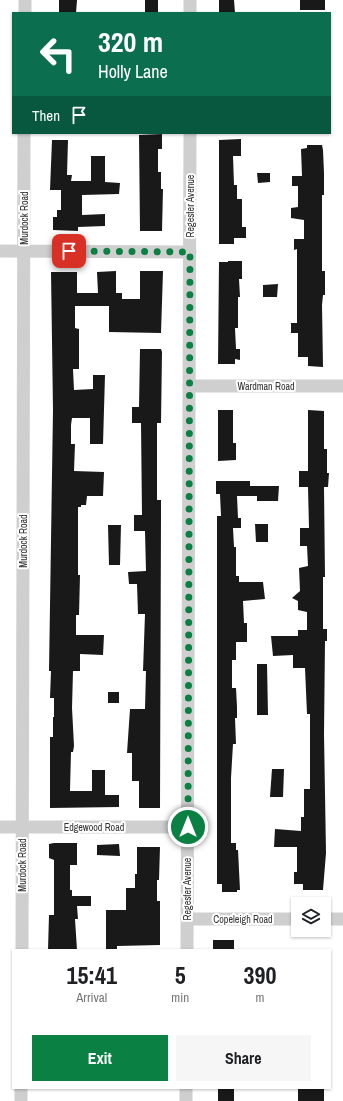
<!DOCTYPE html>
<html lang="en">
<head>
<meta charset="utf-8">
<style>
	body { margin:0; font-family:"Archivo Narrow",sans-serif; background:#f6f6f6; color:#202124; height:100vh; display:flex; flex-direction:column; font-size:15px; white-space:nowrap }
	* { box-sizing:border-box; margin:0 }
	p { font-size:13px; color:#757577 }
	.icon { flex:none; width:22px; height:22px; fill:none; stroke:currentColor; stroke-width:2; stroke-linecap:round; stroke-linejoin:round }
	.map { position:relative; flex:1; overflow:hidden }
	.drawer { position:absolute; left:12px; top:949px; width:319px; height:140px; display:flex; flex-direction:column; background:#fff; border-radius:0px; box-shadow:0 1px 3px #0004 }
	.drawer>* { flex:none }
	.banner { position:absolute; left:12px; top:12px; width:319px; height:122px; border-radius:0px; box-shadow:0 1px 3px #0004; background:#0b6e4f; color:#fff; overflow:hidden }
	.controls { position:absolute; left:291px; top:897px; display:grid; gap:8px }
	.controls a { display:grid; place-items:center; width:40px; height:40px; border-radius:0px; background:#fff; box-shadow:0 1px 3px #0004; font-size:20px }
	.pin { position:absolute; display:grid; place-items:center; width:34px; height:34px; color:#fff; margin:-17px; border-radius:8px; box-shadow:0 2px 6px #0006 }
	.me { position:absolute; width:44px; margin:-22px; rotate:0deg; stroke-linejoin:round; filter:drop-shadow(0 0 3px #0008) }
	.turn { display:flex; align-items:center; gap:14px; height:84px; padding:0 20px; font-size:18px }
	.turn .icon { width:52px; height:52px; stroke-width:2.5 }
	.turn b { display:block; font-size:28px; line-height:34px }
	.then { display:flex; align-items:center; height:38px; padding:0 20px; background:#0003; gap:8px; font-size:15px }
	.eta { display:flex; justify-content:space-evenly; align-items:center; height:68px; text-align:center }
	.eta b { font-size:24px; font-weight:700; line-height:28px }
	.action { display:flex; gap:8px; margin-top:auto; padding:8px 20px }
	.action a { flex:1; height:46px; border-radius:0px; background:#0b8043; color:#fff; font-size:16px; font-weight:700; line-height:46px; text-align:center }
	.action a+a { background:#f6f6f6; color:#202124 }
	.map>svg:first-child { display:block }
</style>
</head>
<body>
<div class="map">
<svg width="343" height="1101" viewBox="0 0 343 1101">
	<rect width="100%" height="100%" fill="#fff"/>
	<g fill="#191919">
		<polygon points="59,0 77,0 76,13 59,12"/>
		<rect x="145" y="0" width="13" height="12"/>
		<polygon points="219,0 234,0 235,13 219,13"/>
		<rect x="300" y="0" width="25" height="10"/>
		<polygon points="162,134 162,149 158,149 158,172 161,172 161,189 163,189 162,231 140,231 139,135"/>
		<polygon points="241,139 241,156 233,156 234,185 237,185 237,199 242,199 242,227 246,227 246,238 234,238 234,244 219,244 219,140"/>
		<polygon points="52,140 68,140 67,175 72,175 71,181 91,181 91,156 105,156 105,182 120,183 119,194 82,195 82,215 105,214 105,226 78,227 78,231 53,230 53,217 57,217 57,210 61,210 61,190 50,190"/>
		<polygon points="307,145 322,145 323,150 324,173 324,195 322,195 322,271 325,271 325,295 323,295 322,305 323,367 308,366 308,357 298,357 298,333 291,333 291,323 297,323 297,249 294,250 294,239 304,239 304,220 291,218 291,208 298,207 298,186 292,186 292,176 302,176 301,149 307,148"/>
		<polygon points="257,173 270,173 270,182 258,183"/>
		<polygon points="228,261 242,261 242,279 239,279 240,297 238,297 238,328 235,328 236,349 240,349 240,360 235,359 235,364 218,364 219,262 228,262"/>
		<polygon points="116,271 116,293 122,293 122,299 140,299 140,271 163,271 161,333 109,332 109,306 75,306 75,328 79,329 79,369 73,369 74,390 93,389 93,375 105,375 103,444 90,444 90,418 72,418 71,425 71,444 75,444 74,471 104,472 103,496 87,496 86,505 81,505 81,507 78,507 78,575 80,575 79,615 76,615 76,635 104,635 103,655 80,654 80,671 73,671 72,708 74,746 73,752 71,752 70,791 92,791 92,770 105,770 105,795 119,795 119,807 50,808 50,737 53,737 53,717 54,717 54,698 50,698 51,671 49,671 53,410 51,272 77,272 77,293 98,293 97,272"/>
		<polygon points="278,284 277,297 263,297 263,285"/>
		<polygon points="140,349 161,349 162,352 161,423 157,423 157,500 161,500 161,515 160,808 139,808 139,781 132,781 132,753 127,753 130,709 145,709 146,671 143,671 145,614 138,614 137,584 129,584 128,572 146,571 145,531 134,531 134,515 142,515 141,423 132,423 132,407 139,407"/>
		<polygon points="218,410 233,410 233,443 236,443 236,460 218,461"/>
		<polygon points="308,410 324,411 324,449 327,449 327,473 329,473 328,487 324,487 325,577 323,577 323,629 327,629 327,641 325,641 324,734 326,853 323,890 303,890 303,884 294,884 294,872 297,872 297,847 274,847 275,829 301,831 301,817 304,817 304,789 310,789 310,714 307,714 305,668 293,668 293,655 273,656 271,636 298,636 298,630 307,630 307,612 298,610 298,601 292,598 300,591 299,568 308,566 307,546 300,546 300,528 309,528 308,487 299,487 299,471 308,471"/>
		<polygon points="216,481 250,481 250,486 279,486 278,501 257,501 257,496 237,496 238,518 241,518 241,528 233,528 234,547 236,547 236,576 239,576 239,582 263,582 265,599 243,601 244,623 247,623 247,642 236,642 236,660 232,660 232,688 236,688 237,707 237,718 235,718 236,744 233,744 231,778 231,843 236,843 236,850 238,850 240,890 237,890 237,892 222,892 222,884 217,884 217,516 221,516 220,494 216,494"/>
		<polygon points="255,524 268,524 268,542 256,542"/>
		<polygon points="108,525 121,525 120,565 109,565"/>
		<polygon points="257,664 267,664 268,715 257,715"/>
		<rect x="108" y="692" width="11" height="11"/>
		<polygon points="272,769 284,769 283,797 270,797"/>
		<polygon points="54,843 77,843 77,865 70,865 70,890 72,890 72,896 91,896 91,906 77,906 78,919 75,919 77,950 48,950 49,915 54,915 54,860 49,858 49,844"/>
		<polygon points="119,844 120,856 97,855 97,845"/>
		<polygon points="137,847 160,847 159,880 157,880 157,901 160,901 160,945 117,946 117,949 106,949 106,910 126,910 126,888 135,888 135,874 137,874"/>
		<rect x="213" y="940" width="21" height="10"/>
		<rect x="218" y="1088" width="16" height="13"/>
		<rect x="298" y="1088" width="26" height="13"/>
	</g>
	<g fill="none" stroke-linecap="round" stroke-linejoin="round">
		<g stroke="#cfcfcf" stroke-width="13">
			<polyline points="25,13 25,0"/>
			<polyline points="190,13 190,0"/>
			<polyline points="0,251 190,252"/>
			<polyline points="189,386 343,386"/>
			<polyline points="0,827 187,827"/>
			<polyline points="187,919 298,919"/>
			<polyline points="324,919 343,919"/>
			<polyline points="22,950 24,133"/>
			<polyline points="187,950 190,133"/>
			<polyline points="21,1101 21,1088"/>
			<polyline points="186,1101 186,1088"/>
		</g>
	</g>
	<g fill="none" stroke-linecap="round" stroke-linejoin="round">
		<polyline stroke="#0b8043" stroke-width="7" stroke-dasharray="0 12.6" points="69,251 190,252 188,827"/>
	</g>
	<g text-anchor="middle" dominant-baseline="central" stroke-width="4" stroke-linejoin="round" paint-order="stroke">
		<g font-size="10" fill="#323232" stroke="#fff">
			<text transform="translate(190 206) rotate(-90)">Regester Avenue</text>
			<text transform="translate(24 218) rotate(-90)">Murdock Road</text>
			<text x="266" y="386">Wardman Road</text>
			<text transform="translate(23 541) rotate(-90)">Murdock Road</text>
			<text x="94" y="827">Edgewood Road</text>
			<text transform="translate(22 865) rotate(-90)">Murdock Road</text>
			<text transform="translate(187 889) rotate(-90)">Regester Avenue</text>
			<text x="243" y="919">Copeleigh Road</text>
		</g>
	</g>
</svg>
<div class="controls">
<a><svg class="icon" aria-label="layers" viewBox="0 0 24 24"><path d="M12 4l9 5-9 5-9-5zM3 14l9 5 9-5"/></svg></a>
</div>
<div class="pin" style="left:69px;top:251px;background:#d93025"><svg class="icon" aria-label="arrive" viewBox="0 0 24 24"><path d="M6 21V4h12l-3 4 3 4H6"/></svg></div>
<svg class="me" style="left:188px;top:827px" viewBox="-20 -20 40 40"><circle r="17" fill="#0b8043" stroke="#fff" stroke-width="3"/><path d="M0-11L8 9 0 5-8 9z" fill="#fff"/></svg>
<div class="banner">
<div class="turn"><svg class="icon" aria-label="left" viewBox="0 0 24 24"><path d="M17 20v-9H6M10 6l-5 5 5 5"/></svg><div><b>320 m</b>Holly Lane</div></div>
<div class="then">Then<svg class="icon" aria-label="arrive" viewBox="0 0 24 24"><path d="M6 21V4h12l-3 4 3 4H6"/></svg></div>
</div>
<section class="drawer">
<div class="eta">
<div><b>15:41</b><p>Arrival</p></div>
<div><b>5</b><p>min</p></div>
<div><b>390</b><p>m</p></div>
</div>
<div class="action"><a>Exit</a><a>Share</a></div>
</section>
</div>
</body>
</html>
